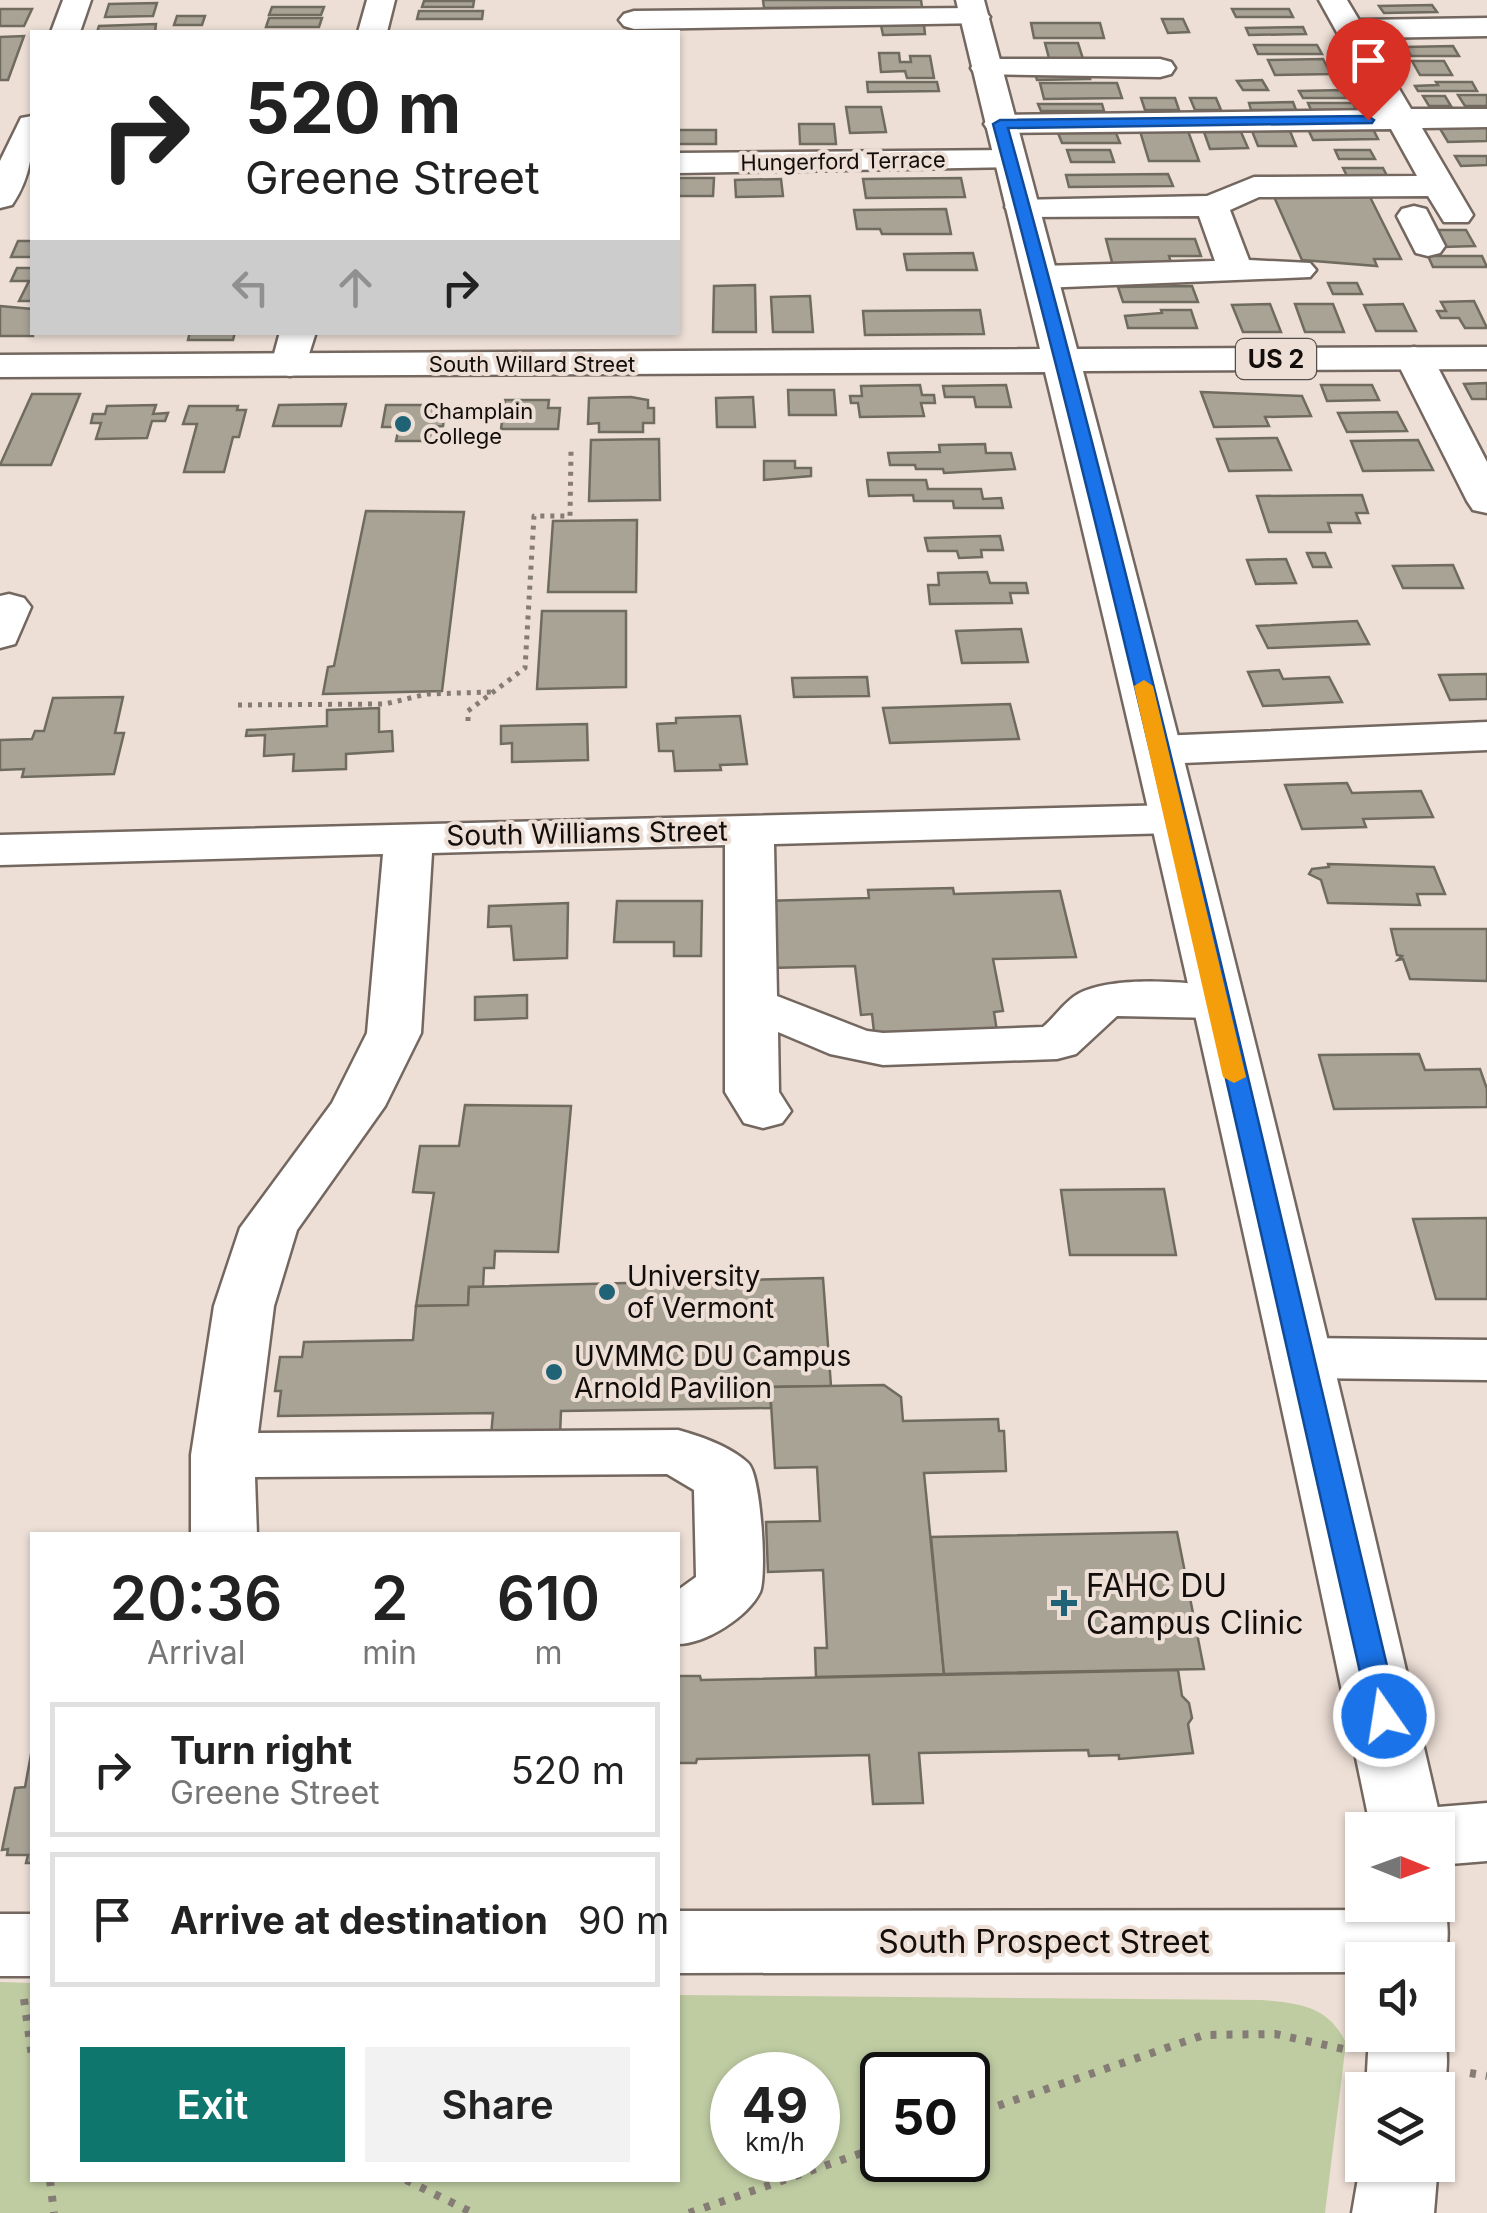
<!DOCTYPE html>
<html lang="en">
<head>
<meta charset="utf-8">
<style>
	body { margin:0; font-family:Inter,sans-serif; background:#f2f2f2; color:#222; height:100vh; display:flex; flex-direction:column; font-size:38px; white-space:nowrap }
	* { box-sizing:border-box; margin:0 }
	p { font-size:32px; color:#767676 }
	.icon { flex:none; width:55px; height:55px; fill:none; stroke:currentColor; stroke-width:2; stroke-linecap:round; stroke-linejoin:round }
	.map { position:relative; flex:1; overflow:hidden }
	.details { position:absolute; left:30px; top:1532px; width:650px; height:650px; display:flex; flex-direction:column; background:#fff; border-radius:0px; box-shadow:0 2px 8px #0004 }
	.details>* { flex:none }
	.top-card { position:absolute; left:30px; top:30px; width:650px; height:305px; border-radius:0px; box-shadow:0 2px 8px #0004; background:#fff; color:#222; overflow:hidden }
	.needle { width:65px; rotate:91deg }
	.controls { position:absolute; left:1345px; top:1812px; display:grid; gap:20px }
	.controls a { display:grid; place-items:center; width:110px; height:110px; border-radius:0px; background:#fff; box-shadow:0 2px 8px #0004; font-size:50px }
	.speed { position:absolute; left:710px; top:2052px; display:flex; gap:20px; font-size:50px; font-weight:700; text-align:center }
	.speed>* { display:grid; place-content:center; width:130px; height:130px; border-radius:50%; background:#fff; box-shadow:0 2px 8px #0004; line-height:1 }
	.speed small { font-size:25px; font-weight:400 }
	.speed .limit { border:5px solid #111; border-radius:15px; background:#fff; color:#111 }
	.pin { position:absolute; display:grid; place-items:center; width:85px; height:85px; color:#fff; margin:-102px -42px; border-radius:50% 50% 50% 0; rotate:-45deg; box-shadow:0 0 10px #0007 }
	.pin .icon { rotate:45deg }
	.me { position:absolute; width:110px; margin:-55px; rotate:347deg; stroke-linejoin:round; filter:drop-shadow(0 0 8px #0008) }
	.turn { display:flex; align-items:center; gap:35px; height:210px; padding:0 50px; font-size:45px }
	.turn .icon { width:130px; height:130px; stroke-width:2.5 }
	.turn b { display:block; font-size:70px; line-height:85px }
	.lanes { display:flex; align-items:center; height:95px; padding:0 50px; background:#0003; justify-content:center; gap:50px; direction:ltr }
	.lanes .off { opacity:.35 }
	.eta { display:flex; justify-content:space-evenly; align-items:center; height:170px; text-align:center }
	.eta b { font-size:60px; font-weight:600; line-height:70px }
	.button { display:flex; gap:20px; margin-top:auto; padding:20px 50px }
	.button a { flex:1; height:115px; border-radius:0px; background:#0f766e; color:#fff; font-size:40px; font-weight:600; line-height:115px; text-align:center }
	.button a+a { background:#f2f2f2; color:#222 }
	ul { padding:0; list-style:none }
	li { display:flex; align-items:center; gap:30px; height:135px; margin:0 20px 15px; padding:0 30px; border:5px solid #e0e0e0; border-radius:0px }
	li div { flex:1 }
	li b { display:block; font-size:38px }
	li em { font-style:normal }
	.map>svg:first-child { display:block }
</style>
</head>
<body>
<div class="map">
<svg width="1487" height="2213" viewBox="0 0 1487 2213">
	<rect width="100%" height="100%" fill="#eddfd6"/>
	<path fill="#bfcca2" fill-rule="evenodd" d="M 0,1982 L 32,1983 L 32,2180 L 678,2180 L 678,1995 L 1262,2000 C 1299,2003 1329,2006 1346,2043 L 1325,2213 L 0,2213 ZM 732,2075 L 818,2075 L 818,2160 L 732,2160 ZM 882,2075 L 968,2075 L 968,2160 L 882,2160 Z"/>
	<g fill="#a9a396" stroke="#706b5f" stroke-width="2.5">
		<polygon points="763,0 921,0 922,7 764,8"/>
		<polygon points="424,1 474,1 473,7 422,7"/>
		<polygon points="157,3 153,16 105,17 109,4"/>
		<polygon points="1432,5 1437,12 1384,13 1379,6"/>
		<polygon points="272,7 324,7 321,15 269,15"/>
		<polygon points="0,9 32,9 24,26 0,26"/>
		<polygon points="1232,9 1289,9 1293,17 1236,17"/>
		<polygon points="419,11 483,11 482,19 417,19"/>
		<polygon points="177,16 205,16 202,25 174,25"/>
		<polygon points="269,18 322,18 319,27 266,27"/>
		<polygon points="1162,19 1183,19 1189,32 1168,33"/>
		<polygon points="1031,23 1100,23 1104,38 1034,38"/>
		<polygon points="156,24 155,32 97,32 99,26"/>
		<polygon points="881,25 924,25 925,34 883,35"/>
		<polygon points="1303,27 1306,34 1249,35 1246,28"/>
		<polygon points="24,36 8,80 0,80 0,37"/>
		<polygon points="1045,43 1078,43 1084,62 1050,62"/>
		<polygon points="1254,45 1317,45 1322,54 1258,54"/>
		<polygon points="1453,46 1459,56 1411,56 1406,47"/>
		<polygon points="879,53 899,53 900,62 911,62 910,56 930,56 934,78 907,78 905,71 881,72"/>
		<polygon points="1323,59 1331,74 1275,75 1268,60"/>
		<polygon points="1412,61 1444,61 1452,75 1420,75"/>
		<polygon points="1087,72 1090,79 1037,80 1035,73"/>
		<polygon points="1262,80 1268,90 1243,90 1237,81"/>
		<polygon points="867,82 937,82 939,91 868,92"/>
		<polygon points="1436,82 1472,82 1477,91 1418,91 1415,86 1438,85"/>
		<polygon points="1040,83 1117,83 1122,98 1044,99"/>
		<polygon points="1342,90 1346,98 1303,98 1299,91"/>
		<polygon points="1458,95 1487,95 1487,106 1465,106"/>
		<polygon points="1423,96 1445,96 1451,106 1429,106"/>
		<polygon points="1141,98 1175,98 1179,110 1145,110"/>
		<polygon points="1190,98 1216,98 1221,110 1195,110"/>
		<polygon points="1293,102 1296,110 1251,110 1249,103"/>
		<polygon points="1308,103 1353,103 1356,110 1311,110"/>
		<polygon points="1038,104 1102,104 1104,111 1041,111"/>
		<polygon points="846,107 881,107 886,132 850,133"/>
		<polygon points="799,124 834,124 836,144 800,144"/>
		<polygon points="1439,127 1487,127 1487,141 1448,142"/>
		<polygon points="1308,129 1373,129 1378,139 1313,140"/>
		<rect x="678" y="130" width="38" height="14"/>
		<polygon points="1140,131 1188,131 1199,161 1149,161"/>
		<polygon points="1252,131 1290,131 1296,146 1258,146"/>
		<polygon points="1204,132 1241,132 1248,148 1210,149"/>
		<polygon points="1058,133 1116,133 1120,143 1062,143"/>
		<polygon points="1067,150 1110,150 1114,162 1071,162"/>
		<polygon points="1335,150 1370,150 1375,159 1339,159"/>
		<polygon points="1455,156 1487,156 1487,165 1461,166"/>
		<polygon points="1343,168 1383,168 1388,178 1348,178"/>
		<polygon points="1168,174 1173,186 1069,187 1066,175"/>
		<polygon points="678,178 714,178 713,196 678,196"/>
		<polygon points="961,178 965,197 866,198 863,179"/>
		<polygon points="781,179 783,196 736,197 735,180"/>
		<polygon points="1366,189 1401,259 1374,259 1377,266 1302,260 1271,190"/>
		<polygon points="946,209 951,234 882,234 880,229 857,229 854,210"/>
		<polygon points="1434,230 1466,230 1475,246 1443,247"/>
		<polygon points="1106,239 1195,239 1201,256 1169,256 1172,266 1113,266"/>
		<polygon points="18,241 32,241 32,257 11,257"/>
		<polygon points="973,253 977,270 907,270 904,254"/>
		<polygon points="1428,256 1482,256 1487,267 1433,267"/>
		<polygon points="17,268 32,268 32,301 19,301 29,281 11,281"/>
		<polygon points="1328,283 1357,283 1362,294 1333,294"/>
		<polygon points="755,285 756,332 713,332 714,286"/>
		<polygon points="1192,286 1198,302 1123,302 1118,287"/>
		<polygon points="810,296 813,332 773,332 771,297"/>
		<polygon points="1474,301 1487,328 1465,328 1459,318 1441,318 1437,311 1446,311 1441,302"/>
		<polygon points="1270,304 1281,332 1243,332 1232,305"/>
		<polygon points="1295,304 1333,304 1344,332 1305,332"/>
		<polygon points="1403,304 1416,331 1376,331 1364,305"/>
		<polygon points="0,306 32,309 33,336 0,336"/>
		<polygon points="980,310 984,334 865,335 863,311"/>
		<polygon points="1161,310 1191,310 1197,328 1128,328 1125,316 1162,313"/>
		<polygon points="190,332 235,332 233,340 188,340"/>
		<polygon points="1487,383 1487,399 1472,399 1464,384"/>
		<polygon points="920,385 922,395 934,395 935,403 921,403 924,416 860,417 858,403 851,403 850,396 862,396 861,386"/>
		<polygon points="1006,385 1011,407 976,407 974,397 945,397 943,386"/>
		<polygon points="1321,385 1372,385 1379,400 1327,401"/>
		<polygon points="788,390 834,390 836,415 789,415"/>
		<polygon points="1201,392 1302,396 1311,416 1265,417 1269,426 1214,427"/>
		<polygon points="32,394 80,394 51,465 0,465"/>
		<polygon points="631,397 648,400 648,408 654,408 654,423 643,423 643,432 599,432 599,423 588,424 589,398"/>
		<polygon points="753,397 755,427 717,427 716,398"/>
		<polygon points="505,400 549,400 548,408 560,408 558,429 501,429"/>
		<polygon points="346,404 341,426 273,426 279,405"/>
		<polygon points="156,405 153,414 168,413 165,421 152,421 147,438 96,439 101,423 91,423 93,414 105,414 107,406"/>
		<polygon points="386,405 446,405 443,426 432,427 429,441 396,441 399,427 382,427"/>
		<polygon points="189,406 238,406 237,410 246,410 239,437 233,437 224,472 184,472 197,424 183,424"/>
		<polygon points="1397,412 1407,431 1347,432 1338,413"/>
		<polygon points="1277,438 1291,470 1229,471 1217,439"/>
		<polygon points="659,439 660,500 589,501 591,440"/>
		<polygon points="1418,440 1433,470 1363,471 1351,441"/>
		<polygon points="985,444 986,453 1011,453 1015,469 944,473 943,469 916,469 915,465 890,465 888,453 940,452 939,445"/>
		<polygon points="764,461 795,461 795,468 811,468 811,476 764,480"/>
		<polygon points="867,480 926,480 928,489 981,489 983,499 1001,498 1003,508 954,508 953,501 914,501 913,495 869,496"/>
		<polygon points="1362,495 1368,513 1356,513 1360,523 1328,523 1331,532 1269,532 1257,496"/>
		<polygon points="366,511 464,512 442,691 323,694 328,667 334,666"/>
		<polygon points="637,520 636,592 548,592 553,521"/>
		<polygon points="1000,536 1003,550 981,550 982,557 959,558 957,551 928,551 925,538"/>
		<polygon points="1307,553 1325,553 1331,567 1313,567"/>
		<polygon points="1286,559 1296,583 1256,584 1247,560"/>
		<polygon points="1453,565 1463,588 1403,588 1393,566"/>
		<polygon points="987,572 990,583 1026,583 1028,593 1010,593 1012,603 930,604 928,585 939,585 938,573"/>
		<polygon points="542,611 626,611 626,687 537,689"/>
		<polygon points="1357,621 1369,644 1268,648 1257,626"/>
		<polygon points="1021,629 1028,662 962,663 956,631"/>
		<polygon points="1279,670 1283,679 1329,677 1342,702 1263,706 1248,672"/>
		<polygon points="1487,674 1487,699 1450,700 1439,675"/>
		<polygon points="867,677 869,696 794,697 792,678"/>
		<polygon points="123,697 115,733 124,733 114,774 22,777 24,769 0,770 0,740 32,739 35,731 44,731 53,698"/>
		<polygon points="1010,704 1019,739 890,743 883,708"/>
		<polygon points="379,708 379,732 392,731 393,751 346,754 346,769 293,771 294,754 264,756 265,735 246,736 247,730 327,726 327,710"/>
		<polygon points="740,716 747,764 720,765 721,770 675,771 673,751 659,751 657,724 676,723 676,718"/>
		<polygon points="587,724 588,760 512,762 512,743 501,744 501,726"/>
		<polygon points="1347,783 1352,793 1421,791 1433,817 1363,819 1366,827 1302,829 1285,785"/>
		<polygon points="1328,864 1434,867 1445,894 1417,894 1420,905 1328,903 1321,880 1309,874 1312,869 1329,867"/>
		<polygon points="953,888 954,894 1060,891 1076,957 993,959 1003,1011 994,1012 998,1038 875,1041 872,1014 861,1015 855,966 769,968 763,901 869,898 868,890"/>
		<polygon points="617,901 702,901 701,956 674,956 674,942 614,942"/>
		<polygon points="568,903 567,958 514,960 511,926 488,927 489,906"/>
		<polygon points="1391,929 1487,929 1487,981 1410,979 1403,959 1398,960 1402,956 1397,955"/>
		<polygon points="527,995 527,1018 475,1020 475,997"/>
		<polygon points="1419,1054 1425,1070 1480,1069 1487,1089 1487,1107 1334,1109 1319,1055"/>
		<polygon points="465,1105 571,1106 558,1252 495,1251 494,1268 484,1268 483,1287 469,1287 468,1305 416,1306 434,1193 413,1192 420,1146 459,1146"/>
		<polygon points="1164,1189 1176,1255 1070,1255 1061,1190"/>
		<polygon points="1487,1218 1487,1299 1436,1299 1413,1219"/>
		<polygon points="823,1278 831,1386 770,1387 771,1408 561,1411 560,1435 491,1436 493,1413 278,1416 281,1391 275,1391 280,1357 302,1357 304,1342 413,1340 416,1306 468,1305 469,1287"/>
		<polygon points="884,1385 901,1397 903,1421 998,1419 999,1431 1004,1431 1006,1471 924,1473 944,1674 816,1677 815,1648 827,1648 823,1570 768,1572 766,1522 820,1521 817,1467 775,1468 770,1387"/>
		<polygon points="1177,1532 1204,1669 944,1674 931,1537"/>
		<polygon points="1178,1670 1182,1696 1189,1703 1192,1718 1188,1724 1193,1753 1119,1759 1119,1755 1089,1756 1088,1750 919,1753 923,1803 873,1804 869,1755 697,1759 696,1763 678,1763 678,1676 700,1676 701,1680"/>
		<polygon points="32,1749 32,1863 26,1863 28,1855 7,1855 8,1849 2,1850 15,1788 25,1787"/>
	</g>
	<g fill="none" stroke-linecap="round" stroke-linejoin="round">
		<defs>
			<g id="minor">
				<polygon points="63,0 91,0 80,32 51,32"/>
				<polygon points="367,0 395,0 387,32 358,32"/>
				<polygon points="1319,0 1347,0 1359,20 1487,18 1487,36 1369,38 1411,109 1487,109 1487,127 1422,128 1473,215 1468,222 1444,222 1428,196 1259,197 1230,210 1249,260 1310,263 1316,270 1310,277 1041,288 1029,284 1023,277 1029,270 1041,266 1215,261 1199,216 1022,217 1010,214 1005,207 1010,200 1207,196 1254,177 1417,176 1391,129 1000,133 989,131 984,124 989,117 1000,115 1380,110"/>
				<polygon points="975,8 985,11 990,17 985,23 634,29 624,26 619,20 624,14 634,11"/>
				<polygon points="986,59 1160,59 1171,62 1175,68 1171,74 1160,77 975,74 971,68 975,62"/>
				<path d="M 32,116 C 34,148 31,177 12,205 L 0,208 L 0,161 L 21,118 Z"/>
				<polygon points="1009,150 1020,153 1025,160 1020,167 678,173 678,153"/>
				<polygon points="1414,206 1426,209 1445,246 1440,253 1428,256 1416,253 1397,216 1402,209"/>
				<polygon points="280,332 316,332 303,373 290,376 277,373 271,365"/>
				<polygon points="1414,347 1427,350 1433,358 1487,462 1487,513 1473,510 1467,501 1395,358 1401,350"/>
				<polygon points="9,594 24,598 31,607 15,644 0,648 0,596"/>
				<polygon points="1487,722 1487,750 1159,764 1143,760 1136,750 1143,740 1159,736"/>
				<path d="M 1173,805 L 1190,809 L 1197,819 L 1190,829 L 1173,833 L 774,844 L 777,996 L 867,1031 L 883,1033 L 1043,1027 C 1055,1017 1064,1002 1078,994 C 1113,975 1197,981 1236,991 L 1243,1002 L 1236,1013 L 1217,1018 L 1117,1016 L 1076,1054 L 1057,1059 L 883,1065 L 830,1054 L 778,1032 L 779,1092 L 791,1111 L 782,1123 L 763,1128 L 744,1123 L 725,1092 L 725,845 L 432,853 L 421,1033 L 385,1106 L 297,1230 L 274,1306 L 258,1433 L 678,1430 C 700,1436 731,1447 748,1463 C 761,1475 767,1575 760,1592 C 748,1617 705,1644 678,1644 L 678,1590 L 696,1577 L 694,1490 L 667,1474 L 255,1477 L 257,1535 L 191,1535 L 191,1455 L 214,1306 L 240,1228 L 332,1103 L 367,1033 L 383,854 L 0,865 L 0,835 Z"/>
				<polygon points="1301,1338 1487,1340 1487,1380 1301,1378 1279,1372 1271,1358 1279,1344"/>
				<polygon points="1487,1803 1487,1861 1438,1865 1438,1830 1405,1830 1412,1816 1438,1807"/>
				<polygon points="1410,1910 1436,1919 1447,1941 1438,1961 1362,1960 1362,1972 678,1973 678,1911"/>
				<rect x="0" y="1914" width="32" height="62"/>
			</g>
			<g id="major">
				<path d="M 956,0 L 984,0 L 1077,349 L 1487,347 L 1487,369 L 1083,371 C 1211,855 1331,1342 1443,1830 L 1438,1841 L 1438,1830 L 1371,1830 C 1270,1342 1162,856 1045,372 L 0,377 L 0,355 L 1040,349 Z"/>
				<path d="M 1438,1888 C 1451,1915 1451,1952 1438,1978 L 1438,1960 L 1371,1960 L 1372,1905 L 1438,1905 Z"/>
				<path d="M 1438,2017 C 1450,2042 1450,2078 1438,2104 L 1438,2090 L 1366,2090 L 1369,2035 L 1438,2035 Z"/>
				<polygon points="1362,2155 1362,2165 1438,2164 1434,2213 1352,2213"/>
			</g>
		</defs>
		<use href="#minor" stroke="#73675f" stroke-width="5"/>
		<use href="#major" stroke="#73675f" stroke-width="5"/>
		<g stroke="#857c76" stroke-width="5" stroke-dasharray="4 6" stroke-linecap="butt">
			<polyline points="238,705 385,704 427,694 491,692"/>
			<polyline points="468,721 468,711 525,668 534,516 570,516 571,451"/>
		</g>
		<g stroke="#857c76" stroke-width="8" stroke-dasharray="6 10" stroke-linecap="butt">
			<polyline points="24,1999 32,2057"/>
			<polyline points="1470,2073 1487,2076"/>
			<polyline points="968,2116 1204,2035 1275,2034 1348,2050"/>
			<polyline points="50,2180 54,2213"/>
			<polyline points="406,2180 473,2213"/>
			<polyline points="689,2213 882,2146"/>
		</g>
		<use href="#minor" fill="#fff" fill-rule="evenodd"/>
		<use href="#major" fill="#fff" fill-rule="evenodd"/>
	</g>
	<path fill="#1a73e8" stroke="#114b97" stroke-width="2.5" d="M 1368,116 L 1374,120 L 1372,123 L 1008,128 C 1154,653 1272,1186 1399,1716 L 1394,1724 L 1384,1727 L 1374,1724 L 1370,1716 C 1249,1185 1135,651 993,124 L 1000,120 Z"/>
	<polygon fill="#f59e0b" points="1144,680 1153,686 1246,1077 1234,1083 1223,1077 1134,686"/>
	<g fill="#206276" stroke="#eddfd6" stroke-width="4">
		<circle cx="403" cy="424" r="10"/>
		<circle cx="607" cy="1292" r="10"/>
		<circle cx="554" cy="1372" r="10"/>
		<path d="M1059 1588h10v10h10v10h-10v10h-10v-10h-10v-10h10z"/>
	</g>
	<g text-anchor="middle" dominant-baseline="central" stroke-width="8" stroke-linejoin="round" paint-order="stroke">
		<g font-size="22" fill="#130e0b" stroke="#eddfd6">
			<text transform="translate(843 161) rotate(-1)">Hungerford Terrace</text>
			<text x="532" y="364">South Willard Street</text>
		</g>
		<g font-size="22" fill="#130e0b" stroke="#eddfd6" text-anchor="start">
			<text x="423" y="411">Champlain<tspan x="423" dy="25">College</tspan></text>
		</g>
		<rect fill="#eddfd6" stroke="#544d48" stroke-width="2.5" x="1236" y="339" width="80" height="40" rx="8"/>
		<g font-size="25" font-weight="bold" fill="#130e0b">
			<text x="1276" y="359">US 2</text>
		</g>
		<g font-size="28" fill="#130e0b" stroke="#eddfd6">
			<text transform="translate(587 833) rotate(-1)">South Williams Street</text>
		</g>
		<g font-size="28" fill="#130e0b" stroke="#eddfd6" text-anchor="start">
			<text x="627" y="1276">University<tspan x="627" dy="32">of Vermont</tspan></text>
			<text x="574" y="1356">UVMMC DU Campus<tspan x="574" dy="32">Arnold Pavilion</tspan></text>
		</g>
		<g font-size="32" fill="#130e0b" stroke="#eddfd6" text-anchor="start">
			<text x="1086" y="1585">FAHC DU<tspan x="1086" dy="37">Campus Clinic</tspan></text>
		</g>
		<g font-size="32" fill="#130e0b" stroke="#eddfd6">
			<text x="1044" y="1941">South Prospect Street</text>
		</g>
	</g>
</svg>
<div class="controls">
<a><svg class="needle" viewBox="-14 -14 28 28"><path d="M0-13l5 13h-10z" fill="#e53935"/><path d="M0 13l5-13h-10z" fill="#767676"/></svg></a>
<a><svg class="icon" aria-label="sound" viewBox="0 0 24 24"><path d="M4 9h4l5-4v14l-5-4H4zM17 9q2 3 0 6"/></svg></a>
<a><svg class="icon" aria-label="layers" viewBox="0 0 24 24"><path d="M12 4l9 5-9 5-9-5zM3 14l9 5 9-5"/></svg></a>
</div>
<div class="speed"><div>49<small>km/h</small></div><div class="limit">50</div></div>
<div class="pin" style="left:1368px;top:120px;background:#d93025"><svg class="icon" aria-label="arrive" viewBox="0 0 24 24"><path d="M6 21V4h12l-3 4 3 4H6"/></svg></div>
<svg class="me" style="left:1384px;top:1716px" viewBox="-20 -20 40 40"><circle r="17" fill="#1a73e8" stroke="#fff" stroke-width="3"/><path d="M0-11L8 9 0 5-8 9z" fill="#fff"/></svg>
<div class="top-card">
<div class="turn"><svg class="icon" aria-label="right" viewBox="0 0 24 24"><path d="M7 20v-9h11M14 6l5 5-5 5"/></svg><div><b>520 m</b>Greene Street</div></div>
<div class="lanes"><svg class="icon off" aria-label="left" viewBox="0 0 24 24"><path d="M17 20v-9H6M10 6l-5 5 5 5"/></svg><svg class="icon off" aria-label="ahead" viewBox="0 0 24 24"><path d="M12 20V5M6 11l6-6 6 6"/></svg><svg class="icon" aria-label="right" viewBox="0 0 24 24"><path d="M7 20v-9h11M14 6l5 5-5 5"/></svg></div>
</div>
<section class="details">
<div class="eta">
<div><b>20:36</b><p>Arrival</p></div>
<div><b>2</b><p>min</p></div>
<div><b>610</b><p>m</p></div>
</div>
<ul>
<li><svg class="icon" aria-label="right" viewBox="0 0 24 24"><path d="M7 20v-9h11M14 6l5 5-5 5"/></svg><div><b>Turn right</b><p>Greene Street</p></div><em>520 m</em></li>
<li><svg class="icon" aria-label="arrive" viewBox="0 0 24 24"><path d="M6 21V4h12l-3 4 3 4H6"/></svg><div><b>Arrive at destination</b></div><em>90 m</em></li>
</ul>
<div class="button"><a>Exit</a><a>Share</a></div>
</section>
</div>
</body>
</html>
